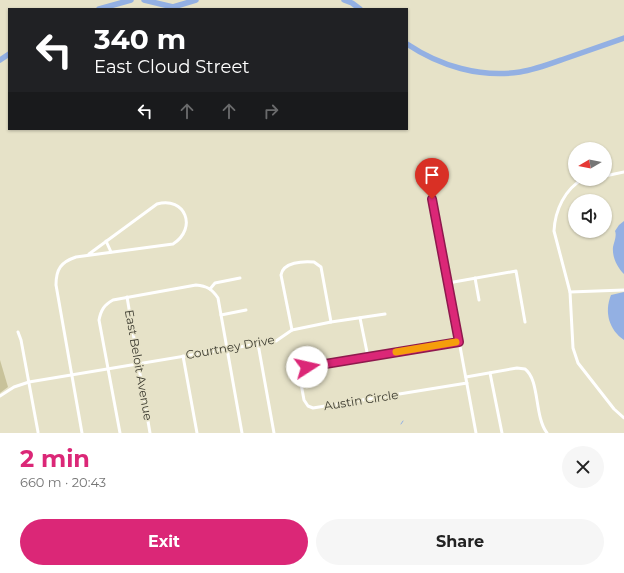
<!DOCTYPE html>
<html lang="en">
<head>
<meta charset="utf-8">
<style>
	body { margin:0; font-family:Montserrat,sans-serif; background:#f6f6f6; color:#222; height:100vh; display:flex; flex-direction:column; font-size:15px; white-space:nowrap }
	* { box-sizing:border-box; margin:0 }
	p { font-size:13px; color:#767676 }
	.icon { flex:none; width:22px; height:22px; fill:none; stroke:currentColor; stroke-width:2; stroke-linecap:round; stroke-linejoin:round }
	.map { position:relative; height:433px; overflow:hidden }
	.panel { display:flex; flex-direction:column; background:#fff; flex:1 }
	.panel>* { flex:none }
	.banner { position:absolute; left:8px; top:8px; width:400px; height:122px; border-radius:0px; box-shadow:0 1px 3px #0004; background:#202124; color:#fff; overflow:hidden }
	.needle { width:26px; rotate:260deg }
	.fabs { position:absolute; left:568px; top:142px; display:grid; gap:8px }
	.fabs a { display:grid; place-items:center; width:44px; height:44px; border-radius:50%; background:#fff; box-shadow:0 1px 3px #0004; font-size:20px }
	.pin { position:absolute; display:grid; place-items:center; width:34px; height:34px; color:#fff; margin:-41px -17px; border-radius:50% 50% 50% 0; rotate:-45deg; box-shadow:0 0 4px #0007 }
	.pin .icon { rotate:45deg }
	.me { position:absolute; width:44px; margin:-22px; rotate:80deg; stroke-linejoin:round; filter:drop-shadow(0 0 3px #0008) }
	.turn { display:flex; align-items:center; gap:14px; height:84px; padding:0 20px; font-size:18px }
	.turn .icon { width:52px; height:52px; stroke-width:2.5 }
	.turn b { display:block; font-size:28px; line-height:34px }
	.lanes { display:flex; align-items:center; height:38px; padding:0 20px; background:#0003; justify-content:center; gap:20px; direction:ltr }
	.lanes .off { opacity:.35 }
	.round { display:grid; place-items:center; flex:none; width:42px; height:42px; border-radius:21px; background:#f6f6f6 }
	.headline { display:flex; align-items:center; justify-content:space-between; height:68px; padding:0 20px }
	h1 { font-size:24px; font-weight:700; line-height:30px; color:#db2777 }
	.button { display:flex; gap:8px; margin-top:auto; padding:8px 20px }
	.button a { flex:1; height:46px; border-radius:24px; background:#db2777; color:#fff; font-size:16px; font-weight:700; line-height:46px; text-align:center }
	.button a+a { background:#f6f6f6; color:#222 }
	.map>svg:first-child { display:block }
</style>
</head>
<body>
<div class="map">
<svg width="624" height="433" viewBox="0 0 624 433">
	<rect width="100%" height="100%" fill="#e6e2c8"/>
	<polygon fill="#c8c29a" points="0,360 8,387 0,393"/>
	<g fill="#93b0e3">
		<path d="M 624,221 L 624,274 C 617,267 612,257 613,247 C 614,242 617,236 615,231 L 619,225 Z"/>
		<path d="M 624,292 L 624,340 C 609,330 604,312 611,295 Z"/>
	</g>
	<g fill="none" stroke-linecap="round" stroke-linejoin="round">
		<polyline stroke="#93b0e3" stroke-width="1" points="401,424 403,421"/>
		<g stroke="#93b0e3" stroke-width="5.5">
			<polyline points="144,0 173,7 196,0"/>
			<polyline points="344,0 352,3 360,9"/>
			<polyline points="99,9 131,0"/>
			<path d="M 407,44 C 440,66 480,78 520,72 C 534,70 550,64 564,59 C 584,52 604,45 624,38"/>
			<polyline points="0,60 9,54"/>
		</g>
		<g stroke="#fff" stroke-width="3">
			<polyline points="428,173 476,433"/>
			<polyline points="605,176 624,172"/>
			<path d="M 583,179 C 565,189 555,210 554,231 L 570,292 L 573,348 L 578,363 L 614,409 L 624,418"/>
			<polyline points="106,241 111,252"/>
			<polyline points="475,278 479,300"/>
			<polyline points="448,283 516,271 525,322"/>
			<polyline points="210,289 215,283 240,278"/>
			<polyline points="570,292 624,290"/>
			<polyline points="127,297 150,433"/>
			<polyline points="221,315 246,310"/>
			<polyline points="360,318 368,357"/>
			<path d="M 292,330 L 281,275 C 283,262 303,261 314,262 L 321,267 L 331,322"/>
			<polyline points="18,332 21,340 38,432"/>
			<polyline points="459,342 307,367 302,371 300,378 304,400 308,406 313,408 467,383"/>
			<polyline points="258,344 274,433"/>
			<polyline points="183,356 197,433"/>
			<polyline points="490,373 502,433"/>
			<path d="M 466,377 L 517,368 L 525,369 C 540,380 534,416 547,433"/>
			<polyline points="0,396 14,387 29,382 276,341 292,330 331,322 385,314"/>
			<path d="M 82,433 L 56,285 C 56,269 61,262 76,257 L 173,244 C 198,228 185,196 157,204 L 89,254"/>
			<path d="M 120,433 L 99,320 C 101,310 104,305 113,300 L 196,285 C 207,286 212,289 218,298 L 242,433"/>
		</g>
	</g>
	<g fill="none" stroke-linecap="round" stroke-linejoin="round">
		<defs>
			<polyline id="route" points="307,367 459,342 432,199"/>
		</defs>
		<use href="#route" stroke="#8e194d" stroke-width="10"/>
		<use href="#route" stroke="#db2777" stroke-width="7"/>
		<polyline stroke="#f59e0b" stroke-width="7" points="396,352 456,342"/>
	</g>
	<g text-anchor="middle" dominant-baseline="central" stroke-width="3" stroke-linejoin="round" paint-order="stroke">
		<g font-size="12" fill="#3b3a2f" stroke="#e6e2c8">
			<text transform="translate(230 347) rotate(-10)">Courtney Drive</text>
			<text transform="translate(139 365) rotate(80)">East Beloit Avenue</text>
			<text transform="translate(361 400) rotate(-9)">Austin Circle</text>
		</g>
	</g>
</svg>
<div class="fabs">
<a><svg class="needle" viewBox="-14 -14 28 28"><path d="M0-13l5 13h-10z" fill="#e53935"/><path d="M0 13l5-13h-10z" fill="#767676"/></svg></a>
<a><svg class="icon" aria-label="sound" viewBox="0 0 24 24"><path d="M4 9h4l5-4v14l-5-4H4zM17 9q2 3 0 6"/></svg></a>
</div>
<div class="pin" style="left:432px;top:199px;background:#d93025"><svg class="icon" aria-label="arrive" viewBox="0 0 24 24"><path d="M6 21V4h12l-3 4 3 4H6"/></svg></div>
<svg class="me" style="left:307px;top:367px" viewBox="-20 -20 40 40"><circle r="19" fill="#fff"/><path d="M0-13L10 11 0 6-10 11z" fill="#db2777"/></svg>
<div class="banner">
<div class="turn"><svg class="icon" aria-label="left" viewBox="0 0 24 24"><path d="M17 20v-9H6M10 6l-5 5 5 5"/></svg><div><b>340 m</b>East Cloud Street</div></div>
<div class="lanes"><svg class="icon" aria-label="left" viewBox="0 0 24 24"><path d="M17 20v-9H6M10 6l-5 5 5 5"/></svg><svg class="icon off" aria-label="ahead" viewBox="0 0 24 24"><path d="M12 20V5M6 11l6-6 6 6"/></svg><svg class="icon off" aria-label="ahead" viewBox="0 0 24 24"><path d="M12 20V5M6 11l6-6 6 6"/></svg><svg class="icon off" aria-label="right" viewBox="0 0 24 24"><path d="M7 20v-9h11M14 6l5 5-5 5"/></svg></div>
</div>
</div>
<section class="panel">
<div class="headline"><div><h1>2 min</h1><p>660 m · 20:43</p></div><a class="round"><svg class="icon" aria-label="close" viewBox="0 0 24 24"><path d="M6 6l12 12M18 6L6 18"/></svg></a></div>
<div class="button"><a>Exit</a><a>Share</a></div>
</section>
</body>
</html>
